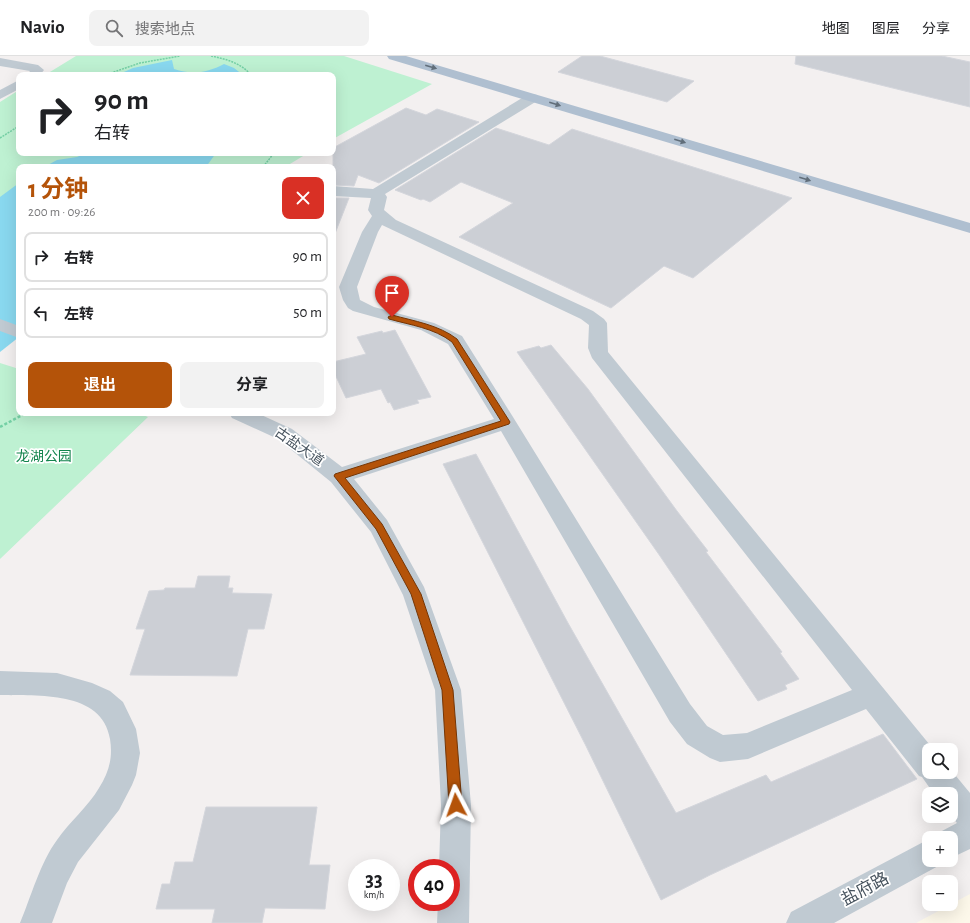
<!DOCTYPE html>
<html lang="zh">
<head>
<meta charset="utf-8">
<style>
	body { margin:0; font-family:"Alegreya Sans","Noto Sans SC",sans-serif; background:#f2f2f2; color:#202124; height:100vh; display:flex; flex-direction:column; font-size:15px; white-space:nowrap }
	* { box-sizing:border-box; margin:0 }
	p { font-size:13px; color:#757577 }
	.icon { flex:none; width:22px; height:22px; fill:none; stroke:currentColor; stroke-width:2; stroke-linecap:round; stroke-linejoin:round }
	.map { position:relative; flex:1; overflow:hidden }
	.details { position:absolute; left:16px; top:108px; width:320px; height:252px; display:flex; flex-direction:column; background:#fff; border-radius:8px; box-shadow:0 4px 16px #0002 }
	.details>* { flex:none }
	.banner { position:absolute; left:16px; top:16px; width:320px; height:84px; border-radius:8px; box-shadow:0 4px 16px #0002; background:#fff; color:#202124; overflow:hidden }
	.tools { position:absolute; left:922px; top:687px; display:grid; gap:8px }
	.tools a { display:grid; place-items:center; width:36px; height:36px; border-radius:8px; background:#fff; box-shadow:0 4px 16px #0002; font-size:20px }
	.speed { position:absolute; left:348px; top:803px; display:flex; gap:8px; font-size:20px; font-weight:700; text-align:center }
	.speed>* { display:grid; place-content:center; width:52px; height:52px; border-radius:50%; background:#fff; box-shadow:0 4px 16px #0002; line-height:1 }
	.speed small { font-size:10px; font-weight:400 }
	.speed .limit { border:6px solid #d22; background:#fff; color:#111 }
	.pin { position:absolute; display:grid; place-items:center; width:34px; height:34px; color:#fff; margin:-41px -17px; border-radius:50% 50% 50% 0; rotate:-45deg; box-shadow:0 0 4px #0007 }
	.pin .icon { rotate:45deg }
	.me { position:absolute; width:44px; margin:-22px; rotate:356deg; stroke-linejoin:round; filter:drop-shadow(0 0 3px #0008) }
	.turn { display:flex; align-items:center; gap:14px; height:84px; padding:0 12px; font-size:18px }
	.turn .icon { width:52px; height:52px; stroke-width:2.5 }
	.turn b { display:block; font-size:28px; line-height:34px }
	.round { display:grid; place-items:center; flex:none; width:42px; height:42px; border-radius:8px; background:#f2f2f2 }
	.headline { display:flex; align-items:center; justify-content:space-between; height:68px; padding:0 12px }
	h1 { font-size:24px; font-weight:700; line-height:30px; color:#b45309 }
	.button { display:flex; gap:8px; margin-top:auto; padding:8px 12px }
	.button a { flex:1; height:46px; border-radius:8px; background:#b45309; color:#fff; font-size:16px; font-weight:700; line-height:46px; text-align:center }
	.button a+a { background:#f2f2f2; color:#202124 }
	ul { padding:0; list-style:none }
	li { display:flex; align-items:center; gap:12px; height:50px; margin:0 8px 6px; padding:0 4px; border:2px solid #e0e0e0; border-radius:8px }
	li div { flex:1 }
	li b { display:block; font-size:15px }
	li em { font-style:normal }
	header { display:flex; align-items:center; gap:24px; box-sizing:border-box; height:56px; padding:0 20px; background:#fff; border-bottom:1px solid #e0e0e0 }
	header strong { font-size:19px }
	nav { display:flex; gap:22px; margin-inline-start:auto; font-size:14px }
	.search { width:280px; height:36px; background:#f2f2f2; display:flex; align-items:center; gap:10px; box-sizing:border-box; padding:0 14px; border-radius:8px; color:#757577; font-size:15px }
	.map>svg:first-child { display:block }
</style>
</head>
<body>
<header>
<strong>Navio</strong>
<div class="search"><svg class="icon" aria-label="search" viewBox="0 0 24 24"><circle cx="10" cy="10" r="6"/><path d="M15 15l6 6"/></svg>搜索地点</div>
<nav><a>地图</a><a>图层</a><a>分享</a></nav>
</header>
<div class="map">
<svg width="970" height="867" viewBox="0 0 970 867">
	<rect width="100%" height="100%" fill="#f3f0f0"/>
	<polygon fill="#fdf8ea" points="970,838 970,867 916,867"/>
	<g fill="#bef1d2">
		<polygon points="76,0 344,0 432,28 333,83 333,19 45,19"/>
		<polygon points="19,34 19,97 308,97 285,111 19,111 19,245 0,239 0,46"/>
		<polygon points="0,307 19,313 19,357 138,357 148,361 0,503"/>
	</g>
	<g fill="#89d8ef">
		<path d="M 172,4 L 174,13 C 192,19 207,17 224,8 L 234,12 L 243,19 L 117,19 L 133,12 Z"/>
		<polygon points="86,97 216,97 206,111 44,111 57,104 77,101"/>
		<polygon points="19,127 19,281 0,296 0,141"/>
	</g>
	<g fill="#cccfd5" stroke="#d4d6dc">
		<polygon points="582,0 600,0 694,25 667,46 558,16"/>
		<polygon points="796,0 942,0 970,6 970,51 795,8"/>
		<polygon points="406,52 426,59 437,53 479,66 379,127 358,119 354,130 333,129 333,92"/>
		<polygon points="496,72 549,89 572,73 792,142 693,222 664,210 611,252 459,181 513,147 461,126 430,146 423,143 421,144 395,134"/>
		<polygon points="333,142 349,142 334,180 333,180"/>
		<polygon points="395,274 431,341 417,344 419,347 394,354 390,346 388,347 381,333 346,342 333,314 333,306 366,298 357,281 382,275 383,277"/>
		<polygon points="551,289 588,333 677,455 708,495 706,496 782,596 780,597 799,623 785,629 787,633 758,645 660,500 517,296 539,290 541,292"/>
		<polygon points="476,398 568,567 676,757 766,719 771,726 883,678 917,723 710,819 661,844 586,690 443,408"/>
		<polygon points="198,520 230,520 228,532 233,532 232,537 272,538 264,573 248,573 237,620 130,619 145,573 136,573 149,535 164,534 165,532 195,532"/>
		<polygon points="206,751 317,751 309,809 330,809 325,853 265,852 262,867 212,867 215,853 156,853 162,828 170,828 175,806 193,806"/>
	</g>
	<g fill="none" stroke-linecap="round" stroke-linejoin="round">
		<g stroke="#74d0a5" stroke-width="1.5" stroke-dasharray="2 1" stroke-linecap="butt">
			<path d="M 211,0 C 226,3 241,7 251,19"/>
			<polyline points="105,19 140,7 180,0"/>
			<polyline points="0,82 19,70"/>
			<polyline points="263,111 274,97"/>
		</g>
		<polyline stroke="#74d0a5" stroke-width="2.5" stroke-dasharray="3 2" stroke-linecap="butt" points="0,371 26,357"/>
		<g fill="#c0cad2" fill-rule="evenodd">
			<polygon points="0,2 38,9 44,14 40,19 27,19 30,15 0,10"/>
			<polygon points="19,24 19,33 0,43 0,34"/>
			<path d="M 532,38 L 537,39 L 538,42 L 537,45 L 385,138 L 387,141 L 384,154 L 396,164 L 593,255 L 604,263 L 607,267 L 608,296 L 934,694 L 929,694 L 929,716 L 951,716 L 951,714 L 970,737 L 970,793 L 951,802 L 951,782 L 938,782 L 940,776 L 957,767 L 951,760 L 951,738 L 934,738 L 922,721 L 919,720 L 866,653 L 748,703 L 720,706 L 710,702 L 687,688 L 670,666 L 501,375 L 354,423 L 387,464 L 424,531 L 461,634 L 471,749 L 469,867 L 437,867 L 438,846 L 451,846 L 451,812 L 439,812 L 441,749 L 435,634 L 403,539 L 371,476 L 331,426 L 278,383 L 232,362 L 229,357 L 257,357 L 292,373 L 342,411 L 494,363 L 448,288 L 421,274 L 353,255 L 348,252 L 343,244 L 339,231 L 362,176 L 372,160 L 368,154 L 371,142 L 333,140 L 333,130 L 373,133 L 527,39 ZM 382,169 L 581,263 L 589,269 L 588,292 L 592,302 L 852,634 L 747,677 L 723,679 L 707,670 L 690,648 L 513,361 L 462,280 L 434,267 L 374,251 L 360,244 L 357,231 L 378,176 Z"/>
			<polygon points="0,263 19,270 19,282 0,275"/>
			<path d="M 0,615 L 57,617 L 92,627 L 110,635 L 123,646 L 136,673 L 140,697 L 136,719 L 132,729 L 119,754 L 78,806 L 67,827 L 52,867 L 20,867 C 31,841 40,807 57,784 C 69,766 88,751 99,732 C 109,716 113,702 110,683 C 102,634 37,640 0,639 Z"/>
			<polygon points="929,783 929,804 942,804 940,809 834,867 786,867 791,856"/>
		</g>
		<polygon fill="#afbfd0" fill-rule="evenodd" points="387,0 406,0 970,167 970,177 389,3"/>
	</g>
	<defs><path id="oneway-solid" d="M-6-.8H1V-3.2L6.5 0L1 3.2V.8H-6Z"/></defs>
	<g fill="#616e7a">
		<use href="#oneway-solid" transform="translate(431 11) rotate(16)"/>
		<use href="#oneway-solid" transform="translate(555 48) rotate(17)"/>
		<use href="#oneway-solid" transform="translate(680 85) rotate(17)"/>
		<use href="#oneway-solid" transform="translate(805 123) rotate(17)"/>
	</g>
	<path fill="#b45309" stroke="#753606" d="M 392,259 C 414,265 439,269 457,283 L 510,366 L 509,368 L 345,422 L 382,468 L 421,538 L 453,634 L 462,749 L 460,753 L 456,755 L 451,753 L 449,749 L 442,634 L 411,538 L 376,473 L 334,420 L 335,418 L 501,365 L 452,286 C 434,272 410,269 389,263 L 388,261 Z"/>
	<g text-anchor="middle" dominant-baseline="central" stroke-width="3.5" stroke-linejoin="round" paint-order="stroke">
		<g font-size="14" fill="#47535e" stroke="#fff">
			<text transform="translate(299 391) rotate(35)">古盐大道</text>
		</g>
		<g font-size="14" fill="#14844e" stroke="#fff">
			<text x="44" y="401">龙湖公园</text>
		</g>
		<g font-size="17" fill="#47535e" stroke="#fff">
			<text transform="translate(865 833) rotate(-28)">盐府路</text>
		</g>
	</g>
</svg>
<div class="tools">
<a><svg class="icon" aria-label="search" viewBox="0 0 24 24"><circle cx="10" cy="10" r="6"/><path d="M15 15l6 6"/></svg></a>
<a><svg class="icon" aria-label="layers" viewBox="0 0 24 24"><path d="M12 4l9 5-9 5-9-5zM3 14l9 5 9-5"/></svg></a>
<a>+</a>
<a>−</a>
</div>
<div class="speed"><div>33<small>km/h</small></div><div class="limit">40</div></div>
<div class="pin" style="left:392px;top:261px;background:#d93025"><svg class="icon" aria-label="arrive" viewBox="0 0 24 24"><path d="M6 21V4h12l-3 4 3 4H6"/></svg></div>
<svg class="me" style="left:456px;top:749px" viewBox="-20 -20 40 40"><path d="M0-17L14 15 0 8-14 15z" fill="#b45309" stroke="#fff" stroke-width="4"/></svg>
<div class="banner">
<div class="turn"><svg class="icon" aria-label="right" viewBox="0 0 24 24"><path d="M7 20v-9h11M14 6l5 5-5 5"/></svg><div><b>90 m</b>右转</div></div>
</div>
<section class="details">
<div class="headline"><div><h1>1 分钟</h1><p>200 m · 09:26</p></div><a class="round" style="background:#d93025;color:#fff"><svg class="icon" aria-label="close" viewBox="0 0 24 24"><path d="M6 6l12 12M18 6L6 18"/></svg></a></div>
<ul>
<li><svg class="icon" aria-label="right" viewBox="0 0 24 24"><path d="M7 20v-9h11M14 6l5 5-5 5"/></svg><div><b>右转</b></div><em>90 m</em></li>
<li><svg class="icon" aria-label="left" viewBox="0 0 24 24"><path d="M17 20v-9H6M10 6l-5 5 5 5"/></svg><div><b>左转</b></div><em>50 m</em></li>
</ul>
<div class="button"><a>退出</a><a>分享</a></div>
</section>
</div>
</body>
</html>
